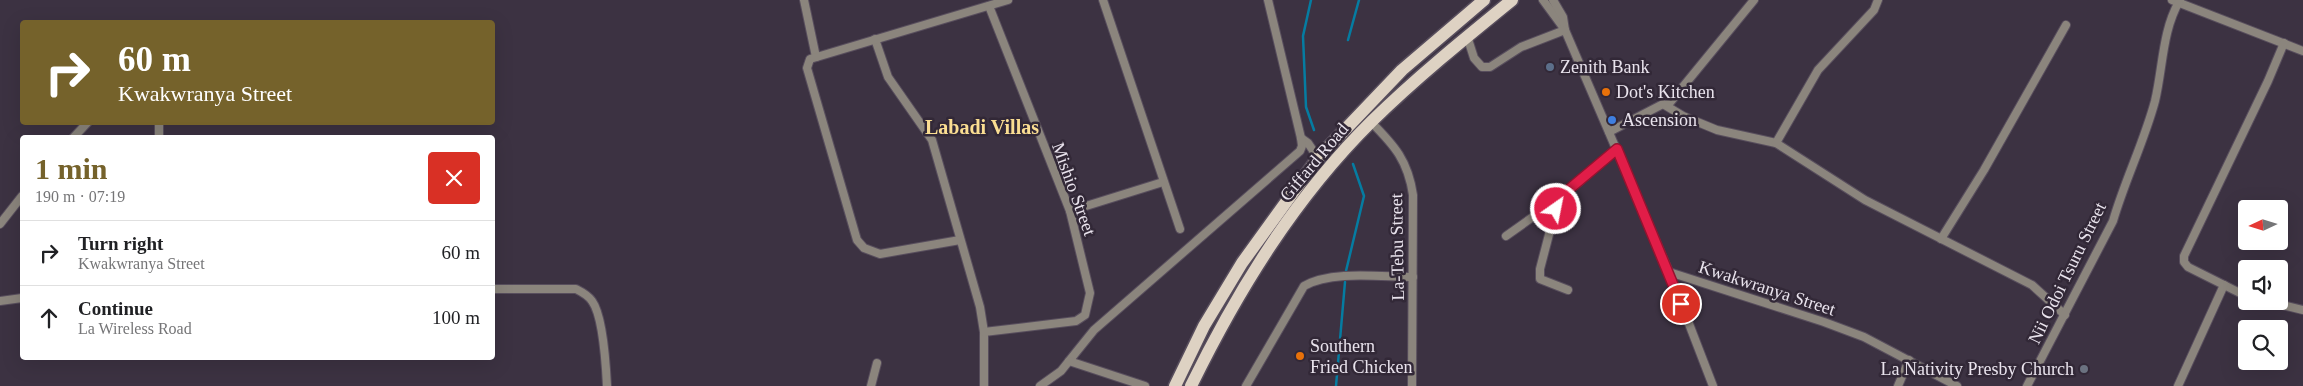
<!DOCTYPE html>
<html lang="en">
<head>
<meta charset="utf-8">
<style>
	body { margin:0; font-family:"Times New Roman",serif; background:#f2f2f2; color:#202124; height:100vh; display:flex; flex-direction:column; font-size:19px; white-space:nowrap }
	* { box-sizing:border-box; margin:0 }
	p { font-size:16px; color:#757577 }
	.icon { flex:none; width:28px; height:28px; fill:none; stroke:currentColor; stroke-width:2; stroke-linecap:round; stroke-linejoin:round }
	.map { position:relative; flex:1; overflow:hidden }
	.details { position:absolute; left:20px; top:135px; width:475px; height:225px; display:flex; flex-direction:column; background:#fff; border-radius:5px; box-shadow:0 5px 20px #0002 }
	.details>* { flex:none }
	.banner { position:absolute; left:20px; top:20px; width:475px; height:105px; border-radius:5px; box-shadow:0 5px 20px #0002; background:#75622b; color:#fff; overflow:hidden }
	.needle { width:32px; rotate:266deg }
	.buttons { position:absolute; left:2238px; top:200px; display:grid; gap:10px }
	.buttons a { display:grid; place-items:center; width:50px; height:50px; border-radius:5px; background:#fff; box-shadow:0 5px 20px #0002; font-size:25px }
	.pin { position:absolute; display:grid; place-items:center; width:42px; height:42px; color:#fff; margin:-21px; border:2px solid #fff; border-radius:50%; box-shadow:0 1px 5px #0007 }
	.me { position:absolute; width:55px; margin:-28px; rotate:33deg; stroke-linejoin:round; filter:drop-shadow(0 0 4px #0008) }
	.turn { display:flex; align-items:center; gap:18px; height:105px; padding:0 15px; font-size:22px }
	.turn .icon { width:65px; height:65px; stroke-width:2.5 }
	.turn b { display:block; font-size:35px; line-height:42px }
	.round { display:grid; place-items:center; flex:none; width:52px; height:52px; border-radius:5px; background:#f2f2f2 }
	.headline { display:flex; align-items:center; justify-content:space-between; height:85px; padding:0 15px }
	h1 { font-size:30px; font-weight:600; line-height:38px; color:#75622b }
	ul { padding:0; list-style:none }
	li { display:flex; align-items:center; gap:15px; height:65px; padding:0 15px; border-top:1px solid #e0e0e0 }
	li div { flex:1 }
	li b { display:block; font-size:19px }
	li em { font-style:normal }
	.map>svg:first-child { display:block }
</style>
</head>
<body>
<div class="map">
<svg width="2303" height="386" viewBox="0 0 2303 386">
	<rect width="100%" height="100%" fill="#3c3242"/>
	<g fill="none" stroke-linecap="round" stroke-linejoin="round">
		<g stroke="#057ca1" stroke-width="2.5">
			<polyline points="1311,0 1303,36 1306,107 1314,130"/>
			<polyline points="1348,40 1359,0"/>
			<polyline points="1346,271 1364,196 1353,164"/>
			<polyline points="1336,386 1345,282"/>
		</g>
		<defs>
			<g id="minor">
				<polyline points="804,0 816,57"/>
				<polyline points="1103,0 1180,229"/>
				<polyline points="1543,0 1565,30"/>
				<polyline points="1553,0 1563,17 1565,30 1669,272 1824,322 1864,337 1957,386"/>
				<polyline points="2172,0 2303,51"/>
				<polyline points="1467,36 1474,58 1482,67 1490,67 1521,47 1565,30"/>
				<polyline points="875,39 888,77 932,140 980,307 984,332 984,386"/>
				<polyline points="1668,105 1754,0"/>
				<polyline points="159,122 159,138"/>
				<path d="M 1371,122 C 1395,146 1408,161 1413,195 L 1412,386"/>
				<polyline points="1609,132 1663,104 1683,116 1717,130 1776,143 1865,200 2032,285 2065,315"/>
				<polyline points="73,138 88,122"/>
				<polyline points="1301,138 1308,143 1318,158"/>
				<polyline points="1776,143 1818,70 1874,10 1878,0"/>
				<polyline points="1070,211 1163,182"/>
				<polyline points="0,224 22,196"/>
				<polyline points="1506,236 1544,209 1557,205"/>
				<polyline points="1941,239 1984,170 2066,25"/>
				<polyline points="960,240 880,254 864,248 857,240 807,68 810,59 1008,0"/>
				<polyline points="1669,272 1713,386"/>
				<path d="M 492,289 L 576,289 C 582,292 588,295 592,301 C 603,316 606,366 607,386"/>
				<polyline points="1568,290 1540,279 1540,269 1558,200 1617,149"/>
				<polyline points="2246,296 2188,267 2184,262 2184,256 2268,81 2284,43"/>
				<polyline points="0,301 22,298"/>
				<polyline points="2266,301 2303,310"/>
				<polyline points="984,332 1076,321 1085,315 1090,293 1070,211 989,6"/>
				<polyline points="1069,361 1094,330 1300,151 1302,146 1301,138 1268,0"/>
				<polyline points="871,386 877,363"/>
				<polyline points="1040,386 1061,371 1069,361 1145,386"/>
				<path d="M 1246,386 L 1304,286 C 1332,270 1381,277 1413,277"/>
				<polyline points="1898,386 1909,360"/>
				<path d="M 2027,386 L 2113,221 C 2125,180 2144,142 2155,101 C 2163,68 2162,30 2180,0"/>
				<polyline points="2178,386 2224,285"/>
			</g>
			<g id="primary">
				<polyline points="1175,386 1204,326 1242,263 1318,158 1402,70 1484,0"/>
				<path d="M 1191,386 C 1238,290 1295,197 1372,121 C 1416,78 1464,39 1512,0"/>
			</g>
		</defs>
		<use href="#minor" stroke="#584e5d" stroke-width="10"/>
		<use href="#primary" stroke="#584e5d" stroke-width="15"/>
		<use href="#minor" stroke="#8b857d" stroke-width="8"/>
		<use href="#primary" stroke="#ded2c3" stroke-width="12"/>
	</g>
	<g fill="none" stroke-linecap="round" stroke-linejoin="round">
		<defs>
			<polyline id="route" points="1556,209 1561,196 1617,149 1681,304"/>
		</defs>
		<use href="#route" stroke="#92132f" stroke-width="12"/>
		<use href="#route" stroke="#e11d48" stroke-width="9"/>
	</g>
	<circle fill="#5c6f8a" stroke="#322837" stroke-width="2" cx="1550" cy="67" r="5"/>
	<g fill="#e8710a" stroke="#322837" stroke-width="2">
		<circle cx="1606" cy="92" r="5"/>
		<circle cx="1300" cy="356" r="5"/>
	</g>
	<circle fill="#3f7fe0" stroke="#322837" stroke-width="2" cx="1612" cy="120" r="5"/>
	<circle fill="#6b7280" stroke="#322837" stroke-width="2" cx="2084" cy="369" r="5"/>
	<g text-anchor="middle" dominant-baseline="central" stroke-width="5" stroke-linejoin="round" paint-order="stroke">
		<g font-size="18" fill="#e9e3ed" stroke="#322837" text-anchor="start">
			<text x="1560" y="67">Zenith Bank</text>
			<text x="1616" y="92">Dot's Kitchen</text>
			<text x="1622" y="120">Ascension</text>
			<text x="1310" y="346">Southern<tspan x="1310" dy="21">Fried Chicken</tspan></text>
			<text x="2074" y="369" text-anchor="end">La Nativity Presby Church</text>
		</g>
		<g font-size="18" fill="#e9e3ed" stroke="#322837">
			<text transform="translate(1314 162) rotate(-50)">Giffard Road</text>
			<text transform="translate(1074 189) rotate(70)">Mishio Street</text>
			<text transform="translate(1397 247) rotate(-91)">La-Tebu Street</text>
			<text transform="translate(2067 273) rotate(-64)">Nii Odoi Tsuru Street</text>
			<text transform="translate(1767 288) rotate(18)">Kwakwranya Street</text>
		</g>
		<g font-size="20" font-weight="bold" fill="#fbde92" stroke="#322837">
			<text x="982" y="127">Labadi Villas</text>
		</g>
	</g>
</svg>
<div class="buttons">
<a><svg class="needle" viewBox="-14 -14 28 28"><path d="M0-13l5 13h-10z" fill="#e53935"/><path d="M0 13l5-13h-10z" fill="#757577"/></svg></a>
<a><svg class="icon" aria-label="sound" viewBox="0 0 24 24"><path d="M4 9h4l5-4v14l-5-4H4zM17 9q2 3 0 6"/></svg></a>
<a><svg class="icon" aria-label="search" viewBox="0 0 24 24"><circle cx="10" cy="10" r="6"/><path d="M15 15l6 6"/></svg></a>
</div>
<div class="pin" style="left:1681px;top:304px;background:#d93025"><svg class="icon" aria-label="arrive" viewBox="0 0 24 24"><path d="M6 21V4h12l-3 4 3 4H6"/></svg></div>
<svg class="me" style="left:1556px;top:209px" viewBox="-20 -20 40 40"><circle r="17" fill="#e11d48" stroke="#fff" stroke-width="3"/><path d="M0-11L8 9 0 5-8 9z" fill="#fff"/></svg>
<div class="banner">
<div class="turn"><svg class="icon" aria-label="right" viewBox="0 0 24 24"><path d="M7 20v-9h11M14 6l5 5-5 5"/></svg><div><b>60 m</b>Kwakwranya Street</div></div>
</div>
<section class="details">
<div class="headline"><div><h1>1 min</h1><p>190 m · 07:19</p></div><a class="round" style="background:#d93025;color:#fff"><svg class="icon" aria-label="close" viewBox="0 0 24 24"><path d="M6 6l12 12M18 6L6 18"/></svg></a></div>
<ul>
<li><svg class="icon" aria-label="right" viewBox="0 0 24 24"><path d="M7 20v-9h11M14 6l5 5-5 5"/></svg><div><b>Turn right</b><p>Kwakwranya Street</p></div><em>60 m</em></li>
<li><svg class="icon" aria-label="ahead" viewBox="0 0 24 24"><path d="M12 20V5M6 11l6-6 6 6"/></svg><div><b>Continue</b><p>La Wireless Road</p></div><em>100 m</em></li>
</ul>
</section>
</div>
</body>
</html>
